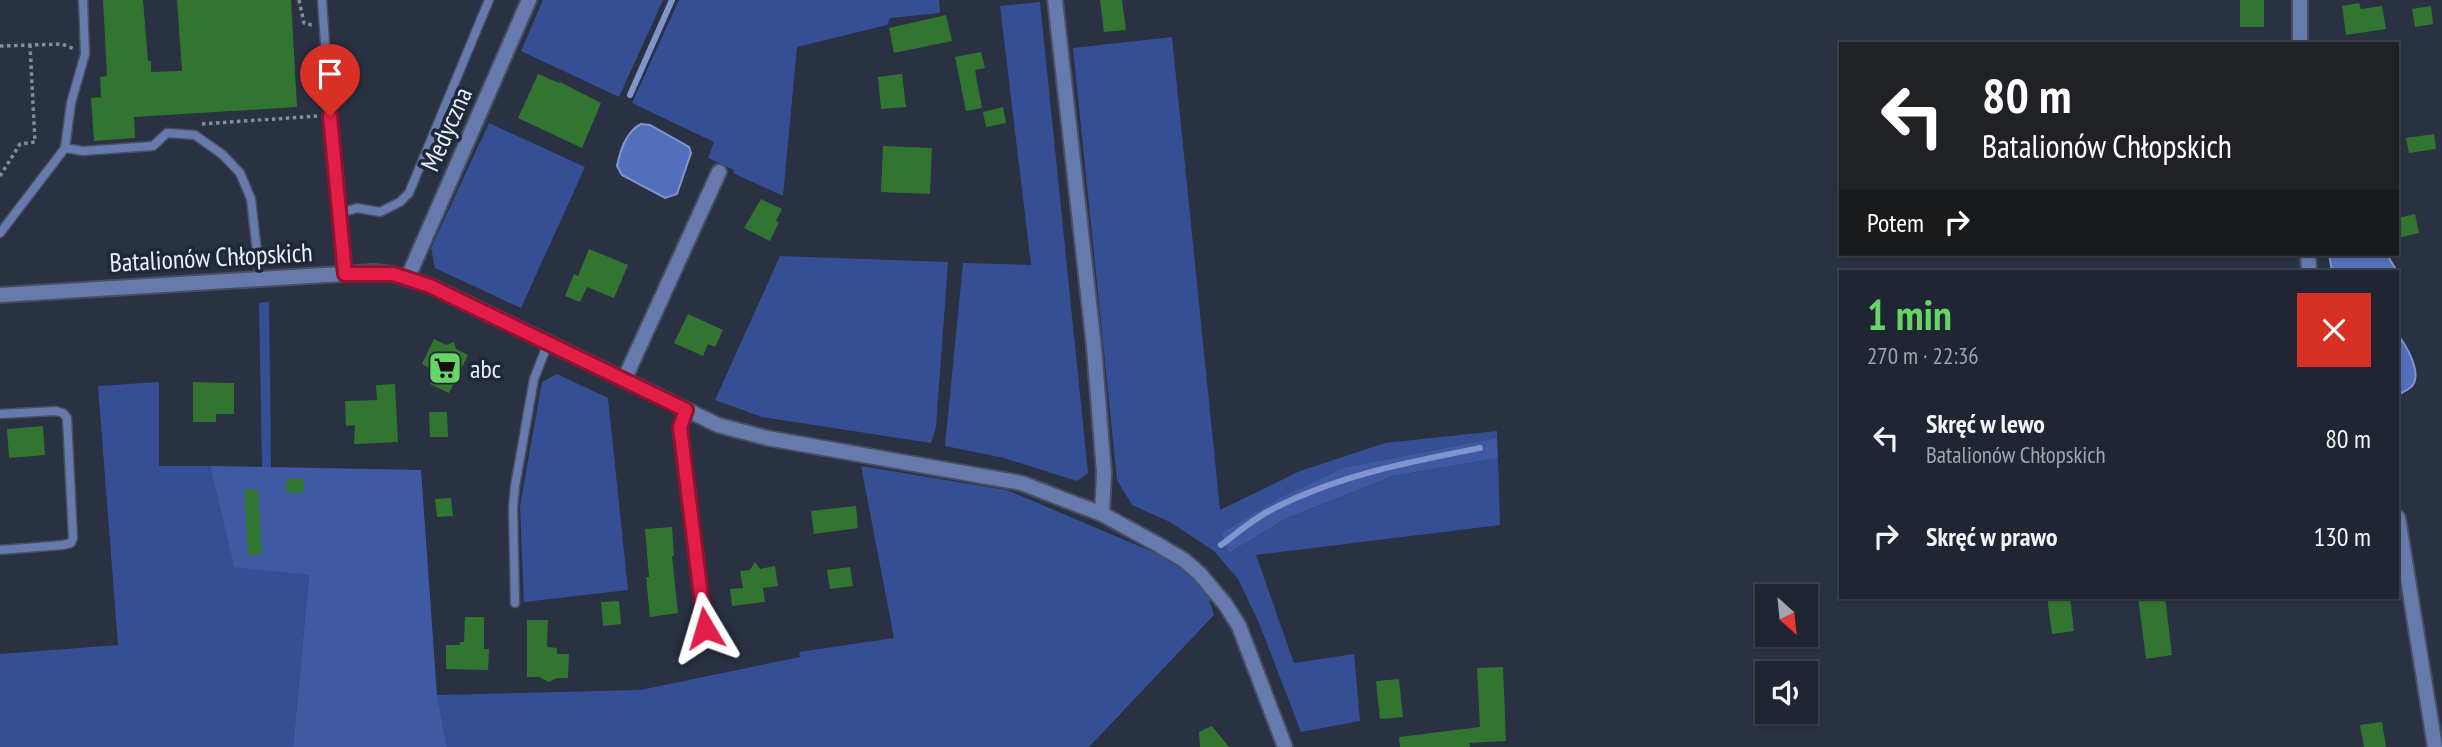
<!DOCTYPE html>
<html lang="pl">
<head>
<meta charset="utf-8">
<style>
	body { margin:0; font-family:"PT Sans Narrow",sans-serif; background:#2c313e; color:#f1f3f6; height:100vh; display:flex; flex-direction:column; font-size:26px; white-space:nowrap }
	* { box-sizing:border-box; margin:0 }
	p { font-size:23px; color:#a1a5ac }
	.icon { flex:none; width:38px; height:38px; fill:none; stroke:currentColor; stroke-width:2; stroke-linecap:round; stroke-linejoin:round }
	.map { position:relative; flex:1; overflow:hidden }
	.panel { position:absolute; left:1839px; top:270px; width:560px; height:329px; display:flex; flex-direction:column; background:#1f2532; border-radius:0px; box-shadow:0 2px 5px #0004,0 0 0 2px #3c424d }
	.panel>* { flex:none }
	.top-card { position:absolute; left:1839px; top:42px; width:560px; height:214px; border-radius:0px; box-shadow:0 2px 5px #0004,0 0 0 2px #3c424d; background:#202124; color:#fff; overflow:hidden }
	.needle { width:46px; rotate:153deg }
	.fabs { position:absolute; left:1755px; top:584px; display:grid; gap:14px }
	.fabs a { display:grid; place-items:center; width:63px; height:63px; border-radius:0px; background:#1f2532; box-shadow:0 2px 5px #0004,0 0 0 2px #3c424d; font-size:35px }
	.pin { position:absolute; display:grid; place-items:center; width:60px; height:60px; color:#fff; margin:-72px -30px; border-radius:50% 50% 50% 0; rotate:-45deg; box-shadow:0 0 7px #0007 }
	.pin .icon { rotate:45deg }
	.me { position:absolute; width:77px; margin:-38px; rotate:353deg; stroke-linejoin:round; filter:drop-shadow(0 0 5px #0008) }
	.turn { display:flex; align-items:center; gap:24px; height:147px; padding:0 28px; font-size:32px }
	.turn .icon { width:91px; height:91px; stroke-width:2.5 }
	.turn b { display:block; font-size:49px; line-height:60px }
	.then { display:flex; align-items:center; height:66px; padding:0 28px; background:#0003; gap:14px; font-size:26px }
	.round { display:grid; place-items:center; flex:none; width:74px; height:74px; border-radius:0px; background:#2c313e }
	.summary { display:flex; align-items:center; justify-content:space-between; height:119px; padding:0 28px }
	h1 { font-size:42px; font-weight:600; line-height:52px; color:#67d466 }
	ul { padding:0; list-style:none }
	li { display:flex; align-items:center; gap:21px; height:98px; padding:0 28px }
	li div { flex:1 }
	li b { display:block; font-size:26px }
	li em { font-style:normal }
	.map>svg:first-child { display:block }
</style>
</head>
<body>
<div class="map">
<svg width="2442" height="747" viewBox="0 0 2442 747">
	<rect width="100%" height="100%" fill="#293143"/>
	<g fill="#364e94">
		<polygon points="543,0 663,0 619,97 521,51"/>
		<polygon points="679,0 939,0 940,13 890,18 887,25 797,47 783,196 733,173 734,170 708,158 714,142 632,103"/>
		<polygon points="1040,2 1088,473 1077,481 1004,458 945,446 963,263 1031,265 1000,6"/>
		<polygon points="1172,37 1220,510 1300,471 1385,443 1497,431 1497,438 1346,467 1229,553 1287,518 1393,476 1498,458 1500,525 1256,555 1294,663 1354,654 1360,721 1301,732 1259,623 1238,579 1214,551 1170,522 1132,505 1117,480 1073,48"/>
		<polygon points="489,123 585,167 521,308 435,268 431,248"/>
		<polygon points="780,256 948,262 936,427 931,443 762,417 715,400"/>
		<polygon points="269,302 271,467 262,467 259,303"/>
		<polygon points="557,374 608,398 628,590 524,602 520,506 542,382"/>
		<polygon points="159,382 159,466 210,466 234,566 309,575 293,747 0,747 0,654 118,645 98,386"/>
		<polygon points="861,466 1007,490 1153,552 1186,571 1208,595 1214,615 1089,747 447,747 437,695 640,690 800,657 799,652 894,638"/>
	</g>
	<g fill="#4059a3">
		<polygon points="1497,438 1498,458 1393,476 1287,518 1229,553 1222,533 1278,499 1346,467"/>
		<polygon points="210,466 421,470 437,695 447,747 293,747 309,575 234,567"/>
	</g>
	<g fill="#536eba" stroke="#8095ce" stroke-width="2">
		<path d="M 641,124 L 650,125 L 689,147 L 691,153 L 677,194 L 665,198 L 622,175 L 617,166 C 620,151 627,131 641,124 Z"/>
		<polygon points="2329,254 2389,254 2390,260 2397,271 2332,271"/>
		<path d="M 2398,338 L 2401,339 C 2408,349 2422,374 2412,386 C 2409,390 2402,392 2398,395 Z"/>
	</g>
	<g fill="none" stroke-linecap="round" stroke-linejoin="round">
		<g stroke="#8095ce" stroke-width="6">
			<polyline points="630,95 672,0"/>
			<path d="M 1221,545 C 1236,534 1252,520 1269,511 C 1335,476 1408,462 1480,448"/>
		</g>
	</g>
	<g fill="#317531">
		<polygon points="103,0 143,0 148,61 151,61 151,72 182,71 177,0 291,0 297,107 134,117 135,138 94,141 91,98 101,97 100,77 107,76"/>
		<polygon points="1100,0 1122,0 1126,30 1104,32"/>
		<rect x="2240" y="0" width="24" height="27"/>
		<polygon points="2359,3 2361,9 2382,6 2386,29 2346,35 2342,6"/>
		<polygon points="2431,6 2433,24 2415,27 2412,9"/>
		<polygon points="946,15 952,41 894,53 889,28"/>
		<polygon points="981,52 985,68 975,70 982,108 966,111 955,57"/>
		<polygon points="538,74 559,83 560,82 601,103 582,148 518,118"/>
		<polygon points="902,74 906,107 881,109 878,77"/>
		<polygon points="1003,107 1006,123 986,127 983,112"/>
		<polygon points="2434,134 2436,149 2409,153 2406,138"/>
		<polygon points="883,146 932,148 930,194 881,192"/>
		<polygon points="761,199 782,209 776,221 779,222 770,241 744,228"/>
		<polygon points="2415,214 2419,233 2398,238 2398,218"/>
		<polygon points="589,249 628,265 614,298 587,287 580,302 565,296 574,274 578,276"/>
		<polygon points="688,314 723,330 715,347 708,344 703,356 674,343"/>
		<polygon points="434,339 446,345 454,342 456,349 468,355 449,393 430,384 436,372 422,364"/>
		<polygon points="193,382 234,383 234,414 216,414 216,422 193,422"/>
		<polygon points="395,384 398,442 354,444 355,425 346,426 345,401 377,400 376,385"/>
		<polygon points="429,412 447,412 448,437 430,437"/>
		<polygon points="43,426 45,455 9,458 7,429"/>
		<polygon points="304,478 303,493 286,493 286,479"/>
		<polygon points="258,489 262,554 248,555 244,490"/>
		<polygon points="451,498 453,516 437,517 435,499"/>
		<polygon points="856,506 858,528 814,534 811,511"/>
		<polygon points="672,527 674,556 672,556 678,613 650,617 646,577 649,577 645,529"/>
		<polygon points="755,562 760,569 775,566 778,586 763,588 765,602 732,606 730,589 743,588 740,571 750,570"/>
		<polygon points="850,567 853,586 830,589 827,570"/>
		<polygon points="2047,597 2070,597 2074,631 2052,634"/>
		<polygon points="2138,597 2165,597 2172,655 2146,659"/>
		<polygon points="619,601 621,624 603,626 601,602"/>
		<polygon points="465,617 484,617 484,649 489,649 488,670 446,669 446,645 460,645 460,642 464,642"/>
		<polygon points="527,620 548,620 547,647 557,648 557,654 569,654 568,678 556,678 549,682 539,677 527,677"/>
		<polygon points="1503,667 1506,741 1469,743 1470,747 1400,747 1399,737 1480,727 1477,668"/>
		<polygon points="1399,679 1403,717 1380,719 1376,681"/>
		<polygon points="2382,722 2386,747 2364,747 2360,725"/>
		<polygon points="1212,726 1229,747 1200,747 1199,732"/>
	</g>
	<g fill="none" stroke-linecap="round" stroke-linejoin="round">
		<defs>
			<g id="service">
				<polyline points="322,0 330,116 345,274"/>
				<polyline points="65,148 71,103 85,54 83,0"/>
				<polyline points="341,213 357,208 380,212 400,202 409,193 489,0"/>
				<polyline points="0,233 65,148 83,151 153,146 167,133 195,135 223,155 240,173 251,199 260,278"/>
				<polyline points="686,410 680,427 705,628"/>
				<polyline points="0,414 56,411 63,413 67,418 73,538 71,543 63,545 0,550"/>
				<polyline points="515,603 513,508 515,486 534,379 548,343"/>
			</g>
			<g id="minor">
				<polyline points="1055,0 1094,347 1104,473 1102,514"/>
				<polyline points="2300,0 2300,44"/>
				<polyline points="2308,254 2309,271"/>
				<polyline points="408,277 529,0"/>
				<polyline points="624,380 719,172"/>
				<polyline points="2398,518 2435,747"/>
			</g>
			<polyline id="tertiary" points="0,295 374,272 393,274 431,286 718,425 767,438 1021,483 1102,514 1157,544 1184,560 1200,574 1225,604 1239,626 1285,747"/>
		</defs>
		<use href="#service" stroke="#484f61" stroke-width="11"/>
		<use href="#minor" stroke="#484f61" stroke-width="18"/>
		<use href="#tertiary" stroke="#484f61" stroke-width="18"/>
		<g stroke="#858c9c" stroke-width="3.5" stroke-dasharray="3.5 3.5" stroke-linecap="butt">
			<polyline points="299,0 304,23 312,25"/>
			<polyline points="0,46 62,44 74,49"/>
			<polyline points="202,124 317,116"/>
			<polyline points="0,176 20,144 35,142 30,45"/>
		</g>
		<use href="#service" stroke="#667aad" stroke-width="8"/>
		<use href="#minor" stroke="#667aad" stroke-width="14"/>
		<use href="#tertiary" stroke="#667aad" stroke-width="14"/>
	</g>
	<g fill="none" stroke-linecap="round" stroke-linejoin="round">
		<defs>
			<polyline id="route" points="330,116 345,274 393,274 430,286 686,410 680,427 705,628"/>
		</defs>
		<use href="#route" stroke="#92132f" stroke-width="18"/>
		<use href="#route" stroke="#e11d48" stroke-width="12"/>
	</g>
	<defs>
		<symbol id="supermarket-square" viewBox="-11 -11 22 22"><rect x="-9" y="-9" width="18" height="18" rx="4" fill="#67d466" stroke="#202739"/><path d="M-6-5.5h2.5l.6 2H6L4.5 2H-2.5L-4.4-4H-6ZM-1.5 3.2a1.3 1.3 0 1 0 .1 0ZM3 3.2a1.3 1.3 0 1 0 .1 0Z" fill="#111"/></symbol>
	</defs>
	<g fill-rule="evenodd">
		<use href="#supermarket-square" x="426" y="349" width="38" height="38"/>
	</g>
	<g text-anchor="middle" dominant-baseline="central" stroke-width="7" stroke-linejoin="round" paint-order="stroke">
		<g font-size="26" fill="#eaeffc" stroke="#202739">
			<text transform="translate(446 129) rotate(-66)">Medyczna</text>
			<text transform="translate(211 257) rotate(-3)">Batalionów Chłopskich</text>
		</g>
		<g font-size="26" fill="#eaeffc" stroke="#202739" text-anchor="start">
			<text x="470" y="368">abc</text>
		</g>
	</g>
</svg>
<div class="fabs">
<a><svg class="needle" viewBox="-14 -14 28 28"><path d="M0-13l5 13h-10z" fill="#e53935"/><path d="M0 13l5-13h-10z" fill="#a1a5ac"/></svg></a>
<a><svg class="icon" aria-label="sound" viewBox="0 0 24 24"><path d="M4 9h4l5-4v14l-5-4H4zM17 9q2 3 0 6"/></svg></a>
</div>
<div class="pin" style="left:330px;top:116px;background:#d93025"><svg class="icon" aria-label="arrive" viewBox="0 0 24 24"><path d="M6 21V4h12l-3 4 3 4H6"/></svg></div>
<svg class="me" style="left:705px;top:628px" viewBox="-20 -20 40 40"><path d="M0-17L14 15 0 8-14 15z" fill="#e11d48" stroke="#fff" stroke-width="4"/></svg>
<div class="top-card">
<div class="turn"><svg class="icon" aria-label="left" viewBox="0 0 24 24"><path d="M17 20v-9H6M10 6l-5 5 5 5"/></svg><div><b>80 m</b>Batalionów Chłopskich</div></div>
<div class="then">Potem<svg class="icon" aria-label="right" viewBox="0 0 24 24"><path d="M7 20v-9h11M14 6l5 5-5 5"/></svg></div>
</div>
<section class="panel">
<div class="summary"><div><h1>1 min</h1><p>270 m · 22:36</p></div><a class="round" style="background:#d93025;color:#fff"><svg class="icon" aria-label="close" viewBox="0 0 24 24"><path d="M6 6l12 12M18 6L6 18"/></svg></a></div>
<ul>
<li><svg class="icon" aria-label="left" viewBox="0 0 24 24"><path d="M17 20v-9H6M10 6l-5 5 5 5"/></svg><div><b>Skręć w lewo</b><p>Batalionów Chłopskich</p></div><em>80 m</em></li>
<li><svg class="icon" aria-label="right" viewBox="0 0 24 24"><path d="M7 20v-9h11M14 6l5 5-5 5"/></svg><div><b>Skręć w prawo</b></div><em>130 m</em></li>
</ul>
</section>
</div>
</body>
</html>
